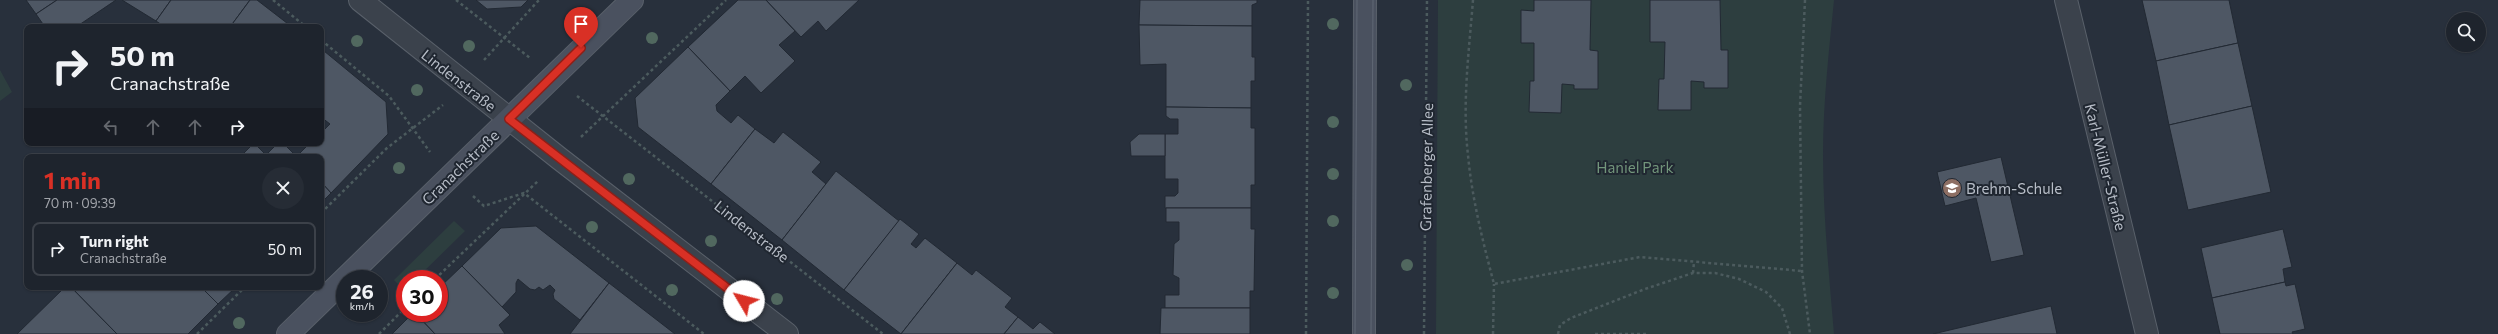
<!DOCTYPE html>
<html lang="en">
<head>
<meta charset="utf-8">
<style>
	body { margin:0; font-family:Commissioner,sans-serif; background:#262c35; color:#f1f3f6; height:100vh; display:flex; flex-direction:column; font-size:15px; white-space:nowrap }
	* { box-sizing:border-box; margin:0 }
	p { font-size:13px; color:#a1a4aa }
	.icon { flex:none; width:22px; height:22px; fill:none; stroke:currentColor; stroke-width:2; stroke-linecap:round; stroke-linejoin:round }
	.map { position:relative; flex:1; overflow:hidden }
	.side { position:absolute; left:24px; top:154px; width:300px; height:136px; display:flex; flex-direction:column; background:#1e242d; border-radius:8px; box-shadow:0 1px 3px #0004,0 0 0 1px #3c4149 }
	.side>* { flex:none }
	.guide { position:absolute; left:24px; top:24px; width:300px; height:122px; border-radius:8px; box-shadow:0 1px 3px #0004,0 0 0 1px #3c4149; background:#1e242d; color:#f1f3f6; overflow:hidden }
	.tools { position:absolute; left:2446px; top:12px; display:grid; gap:8px }
	.tools a { display:grid; place-items:center; width:40px; height:40px; border-radius:50%; background:#1e242d; box-shadow:0 1px 3px #0004,0 0 0 1px #3c4149; font-size:20px }
	.speed { position:absolute; left:336px; top:270px; display:flex; gap:8px; font-size:20px; font-weight:700; text-align:center }
	.speed>* { display:grid; place-content:center; width:52px; height:52px; border-radius:50%; background:#1e242d; box-shadow:0 1px 3px #0004,0 0 0 1px #3c4149; line-height:1 }
	.speed small { font-size:10px; font-weight:400 }
	.speed .limit { border:6px solid #d22; background:#fff; color:#111 }
	.pin { position:absolute; display:grid; place-items:center; width:34px; height:34px; color:#fff; margin:-41px -17px; border-radius:50% 50% 50% 0; rotate:-45deg; box-shadow:0 0 4px #0007 }
	.pin .icon { rotate:45deg }
	.me { position:absolute; width:44px; margin:-22px; rotate:307deg; stroke-linejoin:round; filter:drop-shadow(0 0 3px #0008) }
	.turn { display:flex; align-items:center; gap:14px; height:84px; padding:0 20px; font-size:18px }
	.turn .icon { width:52px; height:52px; stroke-width:2.5 }
	.turn b { display:block; font-size:28px; line-height:34px }
	.lanes { display:flex; align-items:center; height:38px; padding:0 20px; background:#0003; justify-content:center; gap:20px; direction:ltr }
	.lanes .off { opacity:.35 }
	.round { display:grid; place-items:center; flex:none; width:42px; height:42px; border-radius:21px; background:#262c35 }
	.summary { display:flex; align-items:center; justify-content:space-between; height:68px; padding:0 20px }
	h1 { font-size:24px; font-weight:700; line-height:30px; color:#d93025 }
	ul { padding:0; list-style:none }
	li { display:flex; align-items:center; gap:12px; height:54px; margin:0 8px 6px; padding:0 12px; border:2px solid #3c4149; border-radius:8px }
	li div { flex:1 }
	li b { display:block; font-size:15px }
	li em { font-style:normal }
	.map>svg:first-child { display:block }
</style>
</head>
<body>
<div class="map">
<svg width="2498" height="334" viewBox="0 0 2498 334">
	<rect width="100%" height="100%" fill="#28303c"/>
	<g fill="#2d3e3f">
		<path d="M 1438,0 L 1834,0 C 1829,51 1823,103 1823,155 C 1823,215 1829,274 1834,334 L 1436,334 Z"/>
		<polygon points="0,70 12,92 0,101"/>
		<polygon points="454,221 465,231 416,279 405,279 405,291 394,280"/>
	</g>
	<g fill="#4e5764" stroke="#222933">
		<polygon points="26,0 57,0 36,14"/>
		<polygon points="57,0 116,0 76,27 45,27 36,14"/>
		<polygon points="122,0 171,0 156,21"/>
		<polygon points="171,0 250,0 230,27 165,27 156,21"/>
		<polygon points="250,0 257,0 292,27 230,27"/>
		<polygon points="476,0 528,0 521,7 487,9"/>
		<polygon points="738,0 766,0 795,31 779,45 795,61 761,93 745,76 730,91 688,47"/>
		<polygon points="766,0 859,0 826,31 818,21 801,37"/>
		<polygon points="1140,0 1257,0 1257,3 1252,5 1252,26 1139,25"/>
		<polygon points="1534,0 1591,0 1590,50 1598,51 1598,89 1574,89 1574,85 1562,84 1561,113 1529,112 1530,81 1534,81 1534,43 1521,43 1521,10 1534,11"/>
		<polygon points="1650,0 1720,0 1721,50 1728,50 1728,88 1704,88 1704,82 1691,81 1691,110 1658,110 1659,79 1664,79 1665,42 1650,42"/>
		<polygon points="2142,0 2229,0 2238,43 2156,61"/>
		<polygon points="1139,25 1252,26 1252,57 1255,57 1255,81 1251,81 1251,108 1166,107 1166,64 1140,65"/>
		<polygon points="2238,43 2252,106 2169,125 2156,61"/>
		<polygon points="688,47 730,91 716,105 717,111 731,123 738,115 755,129 711,184 638,127 635,98"/>
		<polygon points="324,51 386,102 388,134 331,193 321,182 321,157 296,157 310,143 321,143 321,133 330,124 321,117 321,54"/>
		<polygon points="2252,106 2271,192 2188,210 2169,125"/>
		<polygon points="1166,107 1251,108 1251,128 1255,128 1255,185 1251,185 1251,208 1165,208 1165,196 1175,196 1178,193 1178,179 1165,179 1165,134 1178,134 1178,119 1170,119 1166,116"/>
		<polygon points="755,129 774,143 783,132 821,162 812,172 826,184 782,240 711,184"/>
		<polygon points="1139,134 1165,134 1165,156 1131,156 1130,142"/>
		<polygon points="254,143 266,155 278,143 283,143 297,157 240,157"/>
		<polygon points="2001,157 2024,255 1991,262 1976,198 1945,206 1937,172"/>
		<polygon points="836,171 899,221 844,290 782,240"/>
		<polygon points="321,182 331,193 321,203"/>
		<polygon points="1166,208 1251,208 1251,229 1255,229 1254,291 1250,291 1250,308 1165,308 1165,295 1179,295 1179,278 1173,275 1174,244 1179,240 1179,222 1166,222"/>
		<polygon points="900,219 919,234 911,244 916,248 925,238 957,263 901,334 844,290"/>
		<polygon points="536,226 609,283 580,320 554,299 553,294 555,290 550,285 543,290 539,287 535,290 530,289 518,279 516,283 516,292 502,307 462,266 501,228"/>
		<polygon points="2283,229 2292,267 2283,269 2285,282 2212,298 2201,248"/>
		<polygon points="957,263 972,275 976,270 1012,298 1005,307 1018,317 1004,334 901,334"/>
		<polygon points="462,266 510,315 499,325 505,334 435,334 415,313 439,313 439,288"/>
		<polygon points="2285,282 2286,286 2295,284 2305,329 2292,332 2293,334 2220,334 2212,298"/>
		<polygon points="609,283 675,334 570,334"/>
		<polygon points="65,287 71,287 117,334 17,334"/>
		<polygon points="71,287 201,287 218,304 188,334 117,334"/>
		<polygon points="201,287 236,287 218,304"/>
		<polygon points="2051,306 2057,334 1933,334"/>
		<polygon points="1161,308 1250,308 1250,334 1160,334"/>
		<polygon points="413,313 415,313 435,334 392,334"/>
		<polygon points="1018,317 1033,329 1040,322 1055,334 1004,334"/>
	</g>
	<g fill="none" stroke-linecap="round" stroke-linejoin="round">
		<defs>
			<g id="street">
				<polyline points="360,0 560,159 787,334"/>
				<polyline points="2066,0 2147,334"/>
			</g>
			<g id="secondary">
				<polyline points="288,334 632,0"/>
				<polyline points="1364,334 1365,0"/>
			</g>
		</defs>
		<use href="#street" stroke="#59606a" stroke-width="24"/>
		<use href="#secondary" stroke="#59606a" stroke-width="24"/>
		<g stroke="#4c5b5e" stroke-width="2.5" stroke-dasharray="3 3" stroke-linecap="butt">
			<polyline points="273,0 306,27"/>
			<polyline points="456,0 530,58"/>
			<path d="M 1473,0 C 1469,51 1462,104 1468,155 C 1472,199 1483,242 1494,284 L 1640,257 L 1802,271"/>
			<polyline points="1805,0 1800,106 1802,271 1810,334"/>
			<polyline points="321,40 389,96 430,152"/>
			<polyline points="484,60 539,0"/>
			<polyline points="577,96 883,334"/>
			<polyline points="581,137 726,0"/>
			<polyline points="473,196 484,206 524,193 704,334"/>
			<polyline points="321,213 387,148 443,105"/>
			<polyline points="1693,273 1694,262"/>
			<polyline points="435,279 538,181"/>
			<polyline points="197,334 245,287"/>
			<polyline points="379,334 405,308"/>
			<polyline points="1306,334 1308,0"/>
			<polyline points="1424,334 1427,0"/>
			<polyline points="1493,334 1494,284"/>
			<polyline points="1558,334 1560,325 1571,318 1645,289 1693,273 1715,273 1739,279 1766,292 1782,308 1790,334"/>
			<polyline points="1595,334 1647,334"/>
		</g>
		<use href="#street" stroke="#3b424c" stroke-width="22"/>
		<use href="#secondary" stroke="#4a515f" stroke-width="22"/>
		<g stroke="#606875" stroke-width="1">
			<polyline points="1355,334 1357,0"/>
			<polyline points="1371,334 1373,0"/>
		</g>
	</g>
	<g fill="#51685f">
		<circle cx="1333" cy="24" r="6"/>
		<circle cx="652" cy="38" r="6"/>
		<circle cx="357" cy="41" r="6"/>
		<circle cx="469" cy="46" r="6"/>
		<circle cx="1406" cy="85" r="6"/>
		<circle cx="417" cy="90" r="6"/>
		<circle cx="1333" cy="122" r="6"/>
		<circle cx="399" cy="168" r="6"/>
		<circle cx="1333" cy="174" r="6"/>
		<circle cx="629" cy="179" r="6"/>
		<circle cx="1333" cy="221" r="6"/>
		<circle cx="592" cy="227" r="6"/>
		<circle cx="711" cy="241" r="6"/>
		<circle cx="1407" cy="265" r="6"/>
		<circle cx="672" cy="290" r="6"/>
		<circle cx="1333" cy="293" r="6"/>
		<circle cx="777" cy="299" r="6"/>
		<circle cx="239" cy="323" r="6"/>
	</g>
	<g fill="none" stroke-linecap="round" stroke-linejoin="round">
		<defs>
			<polyline id="route" points="581,48 509,119 744,301"/>
		</defs>
		<use href="#route" stroke="#8d1f18" stroke-width="10"/>
		<use href="#route" stroke="#d93025" stroke-width="7"/>
	</g>
	<defs>
		<symbol id="school-disc" viewBox="-11 -11 22 22"><circle r="9.5" fill="#8d6e63" stroke="#202731"/><path d="M0-5L7-2L0 1L-7-2ZM-4 1L0 2.5L4 1V4Q0 6-4 4Z" fill="#fff"/></symbol>
	</defs>
	<g fill-rule="evenodd">
		<use href="#school-disc" x="1941" y="177" width="22" height="22"/>
	</g>
	<g text-anchor="middle" dominant-baseline="central" stroke-width="4" stroke-linejoin="round" paint-order="stroke">
		<g font-size="15" fill="#b7bdc7" stroke="#202731">
			<text transform="translate(459 80) rotate(38)">Lindenstraße</text>
			<text transform="translate(460 167) rotate(-44)">Cranachstraße</text>
			<text transform="translate(1426 167) rotate(-89)">Grafenberger Allee</text>
			<text transform="translate(2106 167) rotate(76)">Karl-Müller-Straße</text>
			<text transform="translate(752 231) rotate(38)">Lindenstraße</text>
		</g>
		<g font-size="15" fill="#72957b" stroke="#202731">
			<text x="1635" y="167">Haniel Park</text>
		</g>
		<g font-size="15" fill="#b7bdc7" stroke="#202731" text-anchor="start">
			<text x="1966" y="188">Brehm-Schule</text>
		</g>
	</g>
</svg>
<div class="tools">
<a><svg class="icon" aria-label="search" viewBox="0 0 24 24"><circle cx="10" cy="10" r="6"/><path d="M15 15l6 6"/></svg></a>
</div>
<div class="speed"><div>26<small>km/h</small></div><div class="limit">30</div></div>
<div class="pin" style="left:581px;top:48px;background:#d93025"><svg class="icon" aria-label="arrive" viewBox="0 0 24 24"><path d="M6 21V4h12l-3 4 3 4H6"/></svg></div>
<svg class="me" style="left:744px;top:301px" viewBox="-20 -20 40 40"><circle r="19" fill="#fff"/><path d="M0-13L10 11 0 6-10 11z" fill="#d93025"/></svg>
<div class="guide">
<div class="turn"><svg class="icon" aria-label="right" viewBox="0 0 24 24"><path d="M7 20v-9h11M14 6l5 5-5 5"/></svg><div><b>50 m</b>Cranachstraße</div></div>
<div class="lanes"><svg class="icon off" aria-label="left" viewBox="0 0 24 24"><path d="M17 20v-9H6M10 6l-5 5 5 5"/></svg><svg class="icon off" aria-label="ahead" viewBox="0 0 24 24"><path d="M12 20V5M6 11l6-6 6 6"/></svg><svg class="icon off" aria-label="ahead" viewBox="0 0 24 24"><path d="M12 20V5M6 11l6-6 6 6"/></svg><svg class="icon" aria-label="right" viewBox="0 0 24 24"><path d="M7 20v-9h11M14 6l5 5-5 5"/></svg></div>
</div>
<section class="side">
<div class="summary"><div><h1>1 min</h1><p>70 m · 09:39</p></div><a class="round"><svg class="icon" aria-label="close" viewBox="0 0 24 24"><path d="M6 6l12 12M18 6L6 18"/></svg></a></div>
<ul>
<li><svg class="icon" aria-label="right" viewBox="0 0 24 24"><path d="M7 20v-9h11M14 6l5 5-5 5"/></svg><div><b>Turn right</b><p>Cranachstraße</p></div><em>50 m</em></li>
</ul>
</section>
</div>
</body>
</html>
